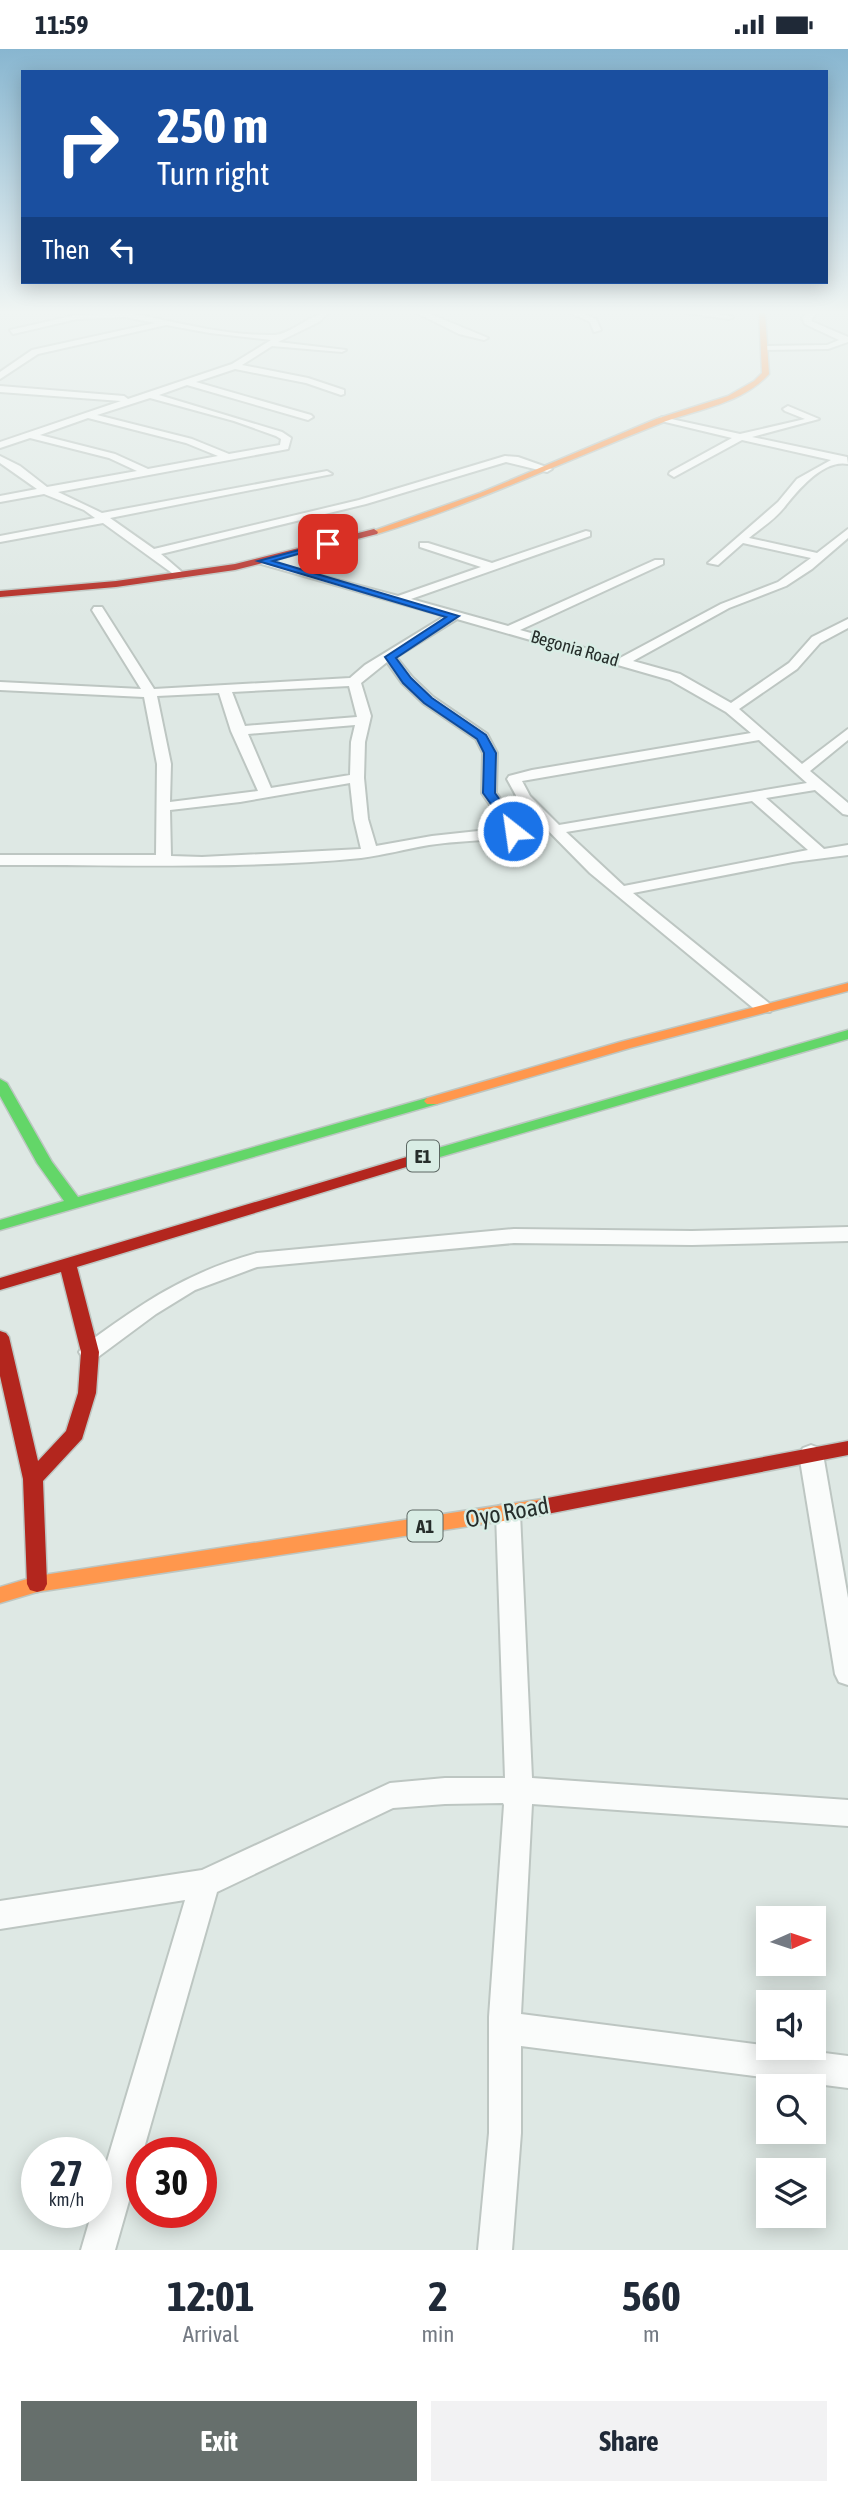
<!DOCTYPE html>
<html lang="en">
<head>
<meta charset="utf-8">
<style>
	body { margin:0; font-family:"Asap Condensed",sans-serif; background:#f2f2f3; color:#1f2937; height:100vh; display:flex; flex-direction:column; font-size:26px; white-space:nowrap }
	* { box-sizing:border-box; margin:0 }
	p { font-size:23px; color:#747a83 }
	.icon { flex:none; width:38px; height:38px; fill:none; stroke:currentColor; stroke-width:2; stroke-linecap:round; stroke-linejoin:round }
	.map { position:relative; height:2201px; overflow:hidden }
	.details { display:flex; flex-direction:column; background:#fff; flex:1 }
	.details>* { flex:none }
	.guide { position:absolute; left:21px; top:21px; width:807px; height:214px; border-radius:0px; box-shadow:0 4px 18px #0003; background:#1a4fa0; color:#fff; overflow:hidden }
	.needle { width:46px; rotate:87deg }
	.fabs { position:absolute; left:756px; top:1857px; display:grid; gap:14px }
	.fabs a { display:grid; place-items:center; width:70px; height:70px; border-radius:0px; background:#fff; box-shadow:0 4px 18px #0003; font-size:35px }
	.speed { position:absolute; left:21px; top:2088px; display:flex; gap:14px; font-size:35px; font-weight:700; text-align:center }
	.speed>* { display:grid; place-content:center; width:91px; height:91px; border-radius:50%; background:#fff; box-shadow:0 4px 18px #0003; line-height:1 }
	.speed small { font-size:18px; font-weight:400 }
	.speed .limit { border:10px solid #d22; background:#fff; color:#111 }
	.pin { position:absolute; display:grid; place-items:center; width:60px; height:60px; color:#fff; margin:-30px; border-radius:14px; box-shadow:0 4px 10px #0006 }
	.me { position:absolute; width:77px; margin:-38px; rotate:330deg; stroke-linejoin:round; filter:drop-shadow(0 0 5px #0008) }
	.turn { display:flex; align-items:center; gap:24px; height:147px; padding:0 21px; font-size:32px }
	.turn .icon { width:91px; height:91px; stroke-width:2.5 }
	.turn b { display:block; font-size:49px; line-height:60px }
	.then { display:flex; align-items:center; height:66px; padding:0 21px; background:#0003; gap:14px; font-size:26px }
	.eta { display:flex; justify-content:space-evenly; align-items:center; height:119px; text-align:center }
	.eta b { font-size:42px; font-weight:700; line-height:49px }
	.cta { display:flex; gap:14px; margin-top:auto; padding:14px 21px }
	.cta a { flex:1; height:80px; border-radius:0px; background:#666f6c; color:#fff; font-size:28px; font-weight:700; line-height:80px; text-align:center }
	.cta a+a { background:#f2f2f3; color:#1f2937 }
	.status { display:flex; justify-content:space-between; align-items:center; height:49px; padding:0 35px; background:#fff; direction:ltr }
	.status svg { height:19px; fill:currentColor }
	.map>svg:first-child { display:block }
</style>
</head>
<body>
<div class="status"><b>11:59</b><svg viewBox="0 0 49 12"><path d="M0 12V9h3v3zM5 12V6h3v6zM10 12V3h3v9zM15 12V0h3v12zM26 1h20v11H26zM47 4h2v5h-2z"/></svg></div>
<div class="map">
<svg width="848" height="2201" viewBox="0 0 848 2201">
	<rect width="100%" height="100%" fill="#dee8e4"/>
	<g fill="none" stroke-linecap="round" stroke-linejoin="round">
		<defs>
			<g id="street">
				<path d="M 130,264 C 176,273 226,287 274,286 C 290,286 311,264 328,264 L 319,273 L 278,293 L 346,301 L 342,303 L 272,297 L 242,316 L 308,329 L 344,341 L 344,345 L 341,346 L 306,334 L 235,320 L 196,333 L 311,366 L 313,368 L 308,371 L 187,336 L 159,346 L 282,383 L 291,389 L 288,400 L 58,443 L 102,464 L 327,422 L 332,425 L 110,469 L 154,500 L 359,451 L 505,407 L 518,408 L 552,420 L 547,423 L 506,413 L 366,455 L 161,505 L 183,524 L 183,528 L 179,529 L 103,474 L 0,493 L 0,487 L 95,469 L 84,461 L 44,445 L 0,453 L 0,447 L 37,440 L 0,414 L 0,407 L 20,417 L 47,438 L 137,422 L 109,409 L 30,389 L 0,399 L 0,393 L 121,352 L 0,343 L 0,337 L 124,347 L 128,350 L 232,315 L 271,291 L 210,284 L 166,276 L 38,305 L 0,330 L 0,323 L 32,301 L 155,274 L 125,268 L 77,270 L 13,285 L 10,281 L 76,266 ZM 150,349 L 234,372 L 276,387 L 281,390 L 280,396 L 229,405 L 192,390 L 97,366 ZM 88,369 L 186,394 L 218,407 L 148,420 L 115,405 L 40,386 Z"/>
				<polygon points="417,264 428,264 488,289 484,291 459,285"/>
				<polygon points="571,264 582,264 596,270 601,281 594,283 590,273"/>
				<polygon points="686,264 714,264 733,268 729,270"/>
				<polygon points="807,264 816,264 811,272 848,288 848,293 828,300 762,301 765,297 827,296 839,291 805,275 802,269"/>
				<path d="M 788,357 L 819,370 L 752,388 L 847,408 L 848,415 C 824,410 799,440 786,456 C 777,469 761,479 749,489 L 817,504 L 848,480 L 848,489 L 812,520 L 786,537 L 729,559 L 633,612 L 680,625 L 731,654 L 789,614 L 812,588 L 848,570 L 848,579 L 820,594 L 797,620 L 739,660 L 802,715 L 848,680 L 848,691 L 810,722 L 848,754 L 848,766 L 843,765 L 815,741 L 766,749 L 824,800 L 848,796 L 848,806 L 793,813 L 633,844 L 770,955 L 773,959 L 770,963 L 758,963 L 590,824 L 519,752 L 507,730 L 509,727 L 532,721 L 751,684 L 726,663 L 670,631 L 457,570 L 396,608 L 412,628 L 433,648 L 487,685 L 497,704 L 496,744 L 521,779 L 518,785 C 488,793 459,791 429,796 C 406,800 384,806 361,809 C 241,821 120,815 0,816 L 0,806 L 156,806 L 157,715 L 144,648 L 0,641 L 0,633 L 141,640 L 92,561 L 94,558 L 102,558 L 154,640 L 350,629 L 365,616 L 445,567 L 258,514 L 258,510 L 398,547 L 481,518 L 420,498 L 420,494 L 428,494 L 492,514 L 586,482 L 590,483 L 590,487 L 411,550 L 508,577 L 655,511 L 663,511 L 663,515 L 520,581 L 620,609 L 721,555 L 778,533 L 811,509 L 743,494 L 718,516 L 708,514 L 778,453 L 797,430 L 831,411 L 742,391 L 674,428 L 669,425 L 670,423 L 732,389 L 657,371 L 662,368 L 740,385 L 805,370 L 785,362 L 783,360 ZM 387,613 L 402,634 L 423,654 L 476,690 L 483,704 L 482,744 L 506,779 L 432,787 L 376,797 L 368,770 L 364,729 L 365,693 L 371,667 L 361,634 ZM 349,637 L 357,668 L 245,677 L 232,643 ZM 219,644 L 231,682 L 258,742 L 170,753 L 171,715 L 157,647 ZM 355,676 L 351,693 L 350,726 L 271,739 L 248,685 ZM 759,691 L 807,734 L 559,776 L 530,747 L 522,732 ZM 350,734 L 354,770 L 361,800 L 202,808 L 171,807 L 170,761 L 240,753 ZM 752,752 L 808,801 L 624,837 L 566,783 Z"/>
				<path d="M 848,1178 L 848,1192 L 692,1196 L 514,1194 L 257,1218 L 195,1241 L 156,1265 L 98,1308 L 90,1311 L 82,1308 L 79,1303 L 82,1298 C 142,1254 185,1224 257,1204 L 514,1180 L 692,1182 Z"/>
				<polygon points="811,1396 819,1399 823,1405 848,1549 848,1636 839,1633 835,1625 799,1405 803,1399"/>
				<polygon points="508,1455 517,1457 520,1464 532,1729 848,1751 848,1777 532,1755 521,1965 848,2007 848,2039 521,1997 521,2084 512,2201 478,2201 489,2084 489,1968 504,1756 503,1754 445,1755 393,1759 217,1843 115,2201 81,2201 92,2163 96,2163 96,2149 185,1851 0,1880 0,1852 202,1821 390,1734 445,1729 505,1729 496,1464 499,1457"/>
			</g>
			<g id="fast">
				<polygon points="848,981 848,990 426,1112 420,1114 412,1109 414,1106"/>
				<polygon points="0,1030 7,1034 52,1113 78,1148 427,1049 437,1049 440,1052 437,1055 0,1181 0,1171 64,1152 37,1114 0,1047"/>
			</g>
			<g id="slow">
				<path d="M 759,264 L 765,264 L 769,325 C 741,356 696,360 659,375 C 565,412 474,455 377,485 L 370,483 L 480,444 L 656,370 L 728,347 L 754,332 L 762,324 Z"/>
				<polygon points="848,934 848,942 630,999 437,1055 427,1055 424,1052 427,1049 620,993"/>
				<polygon points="542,1450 549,1453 552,1458 549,1463 542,1466 37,1543 0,1554 0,1538 37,1527"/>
			</g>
			<g id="jam">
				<polygon points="374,480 378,483 377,485 235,521 116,538 0,548 0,542 116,532 235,515"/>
				<polygon points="420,1104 426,1106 428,1109 426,1112 77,1218 99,1303 96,1344 82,1390 43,1432 47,1535 44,1541 37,1543 30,1541 27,1535 23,1430 0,1327 0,1282 6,1284 9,1288 38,1412 66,1382 78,1344 81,1303 61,1223 0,1241 0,1229"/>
				<polygon points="848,1392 848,1406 542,1466 535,1463 532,1458 535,1453 542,1450"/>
			</g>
		</defs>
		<use href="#street" stroke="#bdc6c2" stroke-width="4"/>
		<use href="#fast" stroke="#bdc6c2" stroke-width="3"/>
		<use href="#slow" stroke="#bdc6c2" stroke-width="3"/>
		<use href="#jam" stroke="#bdc6c2" stroke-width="3"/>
		<use href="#street" fill="#fafcfb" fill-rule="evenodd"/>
		<use href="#fast" fill="#63d668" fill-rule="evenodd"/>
		<use href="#slow" fill="#ff974d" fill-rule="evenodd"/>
		<use href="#jam" fill="#b3261e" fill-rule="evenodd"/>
	</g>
	<linearGradient id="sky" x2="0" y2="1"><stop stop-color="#88b6d0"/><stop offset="0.46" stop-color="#f0f5f3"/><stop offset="1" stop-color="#f0f5f3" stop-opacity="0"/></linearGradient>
	<rect width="848" height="572" fill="url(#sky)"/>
	<polygon fill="#1a73e8" stroke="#114b97" stroke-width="2" points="325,494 333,495 273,512 459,567 396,609 411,629 432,649 486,686 496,704 495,744 520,779 517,785 509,785 508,779 483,744 484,704 477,690 424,654 403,634 385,608 446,568 258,512"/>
	<g text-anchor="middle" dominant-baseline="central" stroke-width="5" stroke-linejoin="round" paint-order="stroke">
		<g font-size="18" fill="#262e2b" stroke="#d9ede5">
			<text transform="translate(575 599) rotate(16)">Begonia Road</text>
		</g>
		<g fill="#d9ede5" stroke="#5c6763" stroke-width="2">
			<rect x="407" y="1091.5" width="32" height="31" rx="5"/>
			<rect x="407.5" y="1461.5" width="35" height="31" rx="5"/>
		</g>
		<g font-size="19" font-weight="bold" fill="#262e2b">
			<text x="423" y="1107">E1</text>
			<text x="425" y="1477">A1</text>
		</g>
		<g font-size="24" fill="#262e2b" stroke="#d9ede5">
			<text transform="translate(507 1463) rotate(-10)">Oyo Road</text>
		</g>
	</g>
</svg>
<div class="fabs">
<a><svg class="needle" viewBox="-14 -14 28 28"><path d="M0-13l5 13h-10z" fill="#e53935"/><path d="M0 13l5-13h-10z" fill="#747a83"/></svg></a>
<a><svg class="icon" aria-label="sound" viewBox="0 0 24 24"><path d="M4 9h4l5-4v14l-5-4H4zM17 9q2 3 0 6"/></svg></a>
<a><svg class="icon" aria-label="search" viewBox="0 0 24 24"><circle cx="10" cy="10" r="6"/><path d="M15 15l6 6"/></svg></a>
<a><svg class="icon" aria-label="layers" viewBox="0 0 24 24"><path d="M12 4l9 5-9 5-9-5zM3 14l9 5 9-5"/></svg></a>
</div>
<div class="speed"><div>27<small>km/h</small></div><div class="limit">30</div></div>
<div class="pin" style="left:328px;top:495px;background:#d93025"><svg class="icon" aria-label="arrive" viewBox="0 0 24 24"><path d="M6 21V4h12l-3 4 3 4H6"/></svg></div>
<svg class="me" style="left:513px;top:782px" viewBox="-20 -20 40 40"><circle r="17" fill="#1a73e8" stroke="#fff" stroke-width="3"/><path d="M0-11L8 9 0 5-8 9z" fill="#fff"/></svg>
<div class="guide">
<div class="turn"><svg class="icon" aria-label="right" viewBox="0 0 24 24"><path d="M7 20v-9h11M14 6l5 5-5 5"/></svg><div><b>250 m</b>Turn right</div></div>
<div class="then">Then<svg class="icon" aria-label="left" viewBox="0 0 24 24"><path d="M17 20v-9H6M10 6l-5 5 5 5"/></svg></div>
</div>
</div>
<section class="details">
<div class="eta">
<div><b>12:01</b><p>Arrival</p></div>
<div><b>2</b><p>min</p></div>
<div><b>560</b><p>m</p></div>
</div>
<div class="cta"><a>Exit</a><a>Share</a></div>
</section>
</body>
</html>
